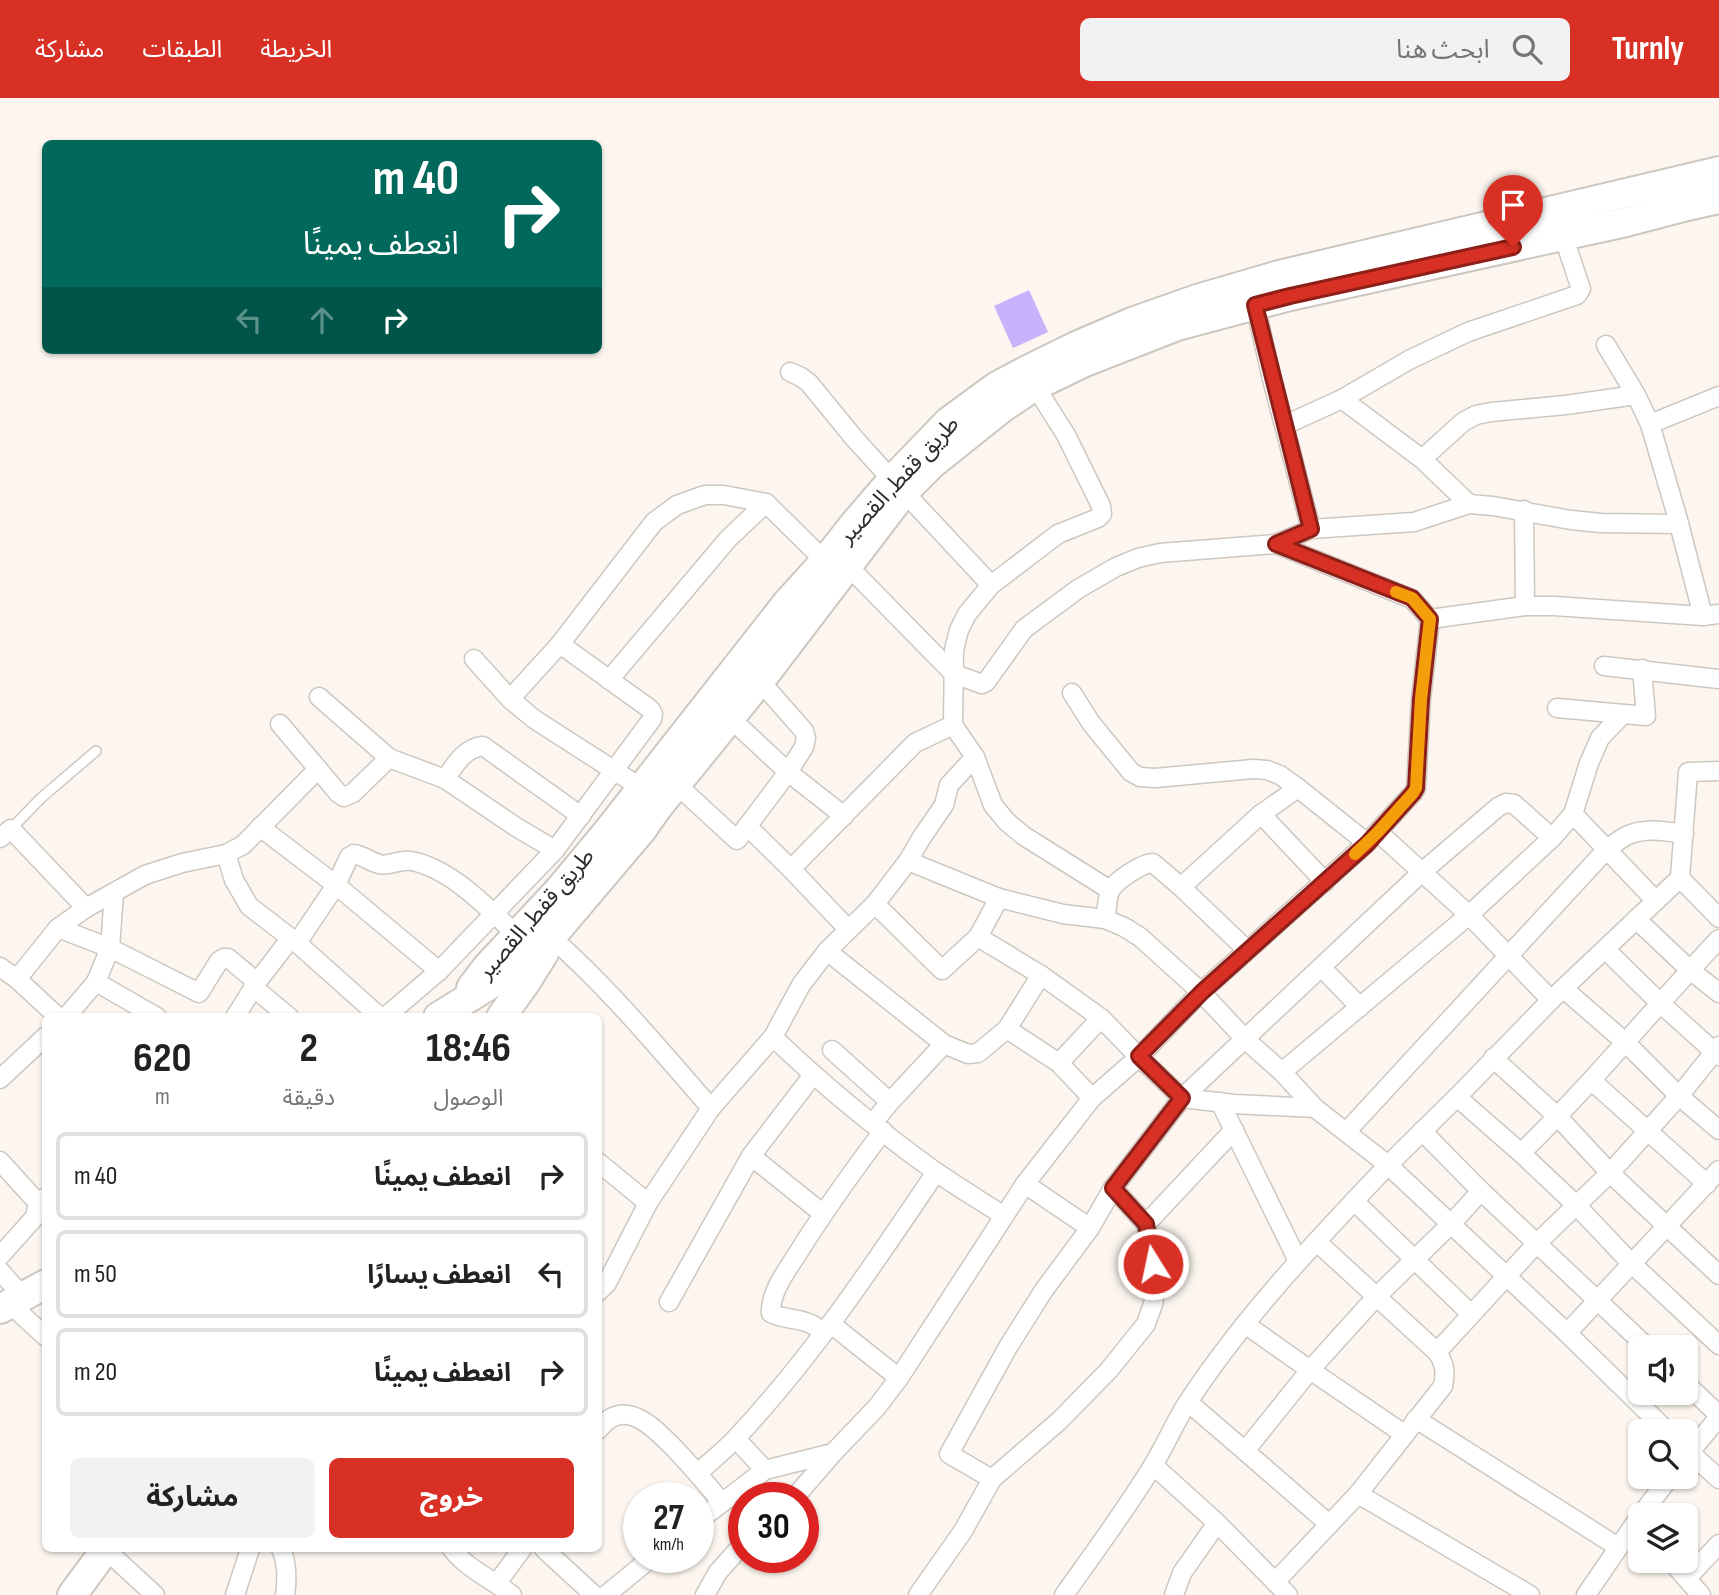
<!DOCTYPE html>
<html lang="ar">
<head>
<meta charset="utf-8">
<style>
	body { margin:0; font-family:"Sofia Sans Condensed","Noto Sans Arabic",sans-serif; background:#f2f2f2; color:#222; direction:rtl; height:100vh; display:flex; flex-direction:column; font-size:26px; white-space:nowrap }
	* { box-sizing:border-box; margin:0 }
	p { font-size:23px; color:#767676 }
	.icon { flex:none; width:38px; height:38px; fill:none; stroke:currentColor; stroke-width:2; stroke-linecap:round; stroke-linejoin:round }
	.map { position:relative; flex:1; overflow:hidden; direction:ltr }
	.panel { position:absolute; left:42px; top:915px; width:560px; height:539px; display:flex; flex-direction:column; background:#fff; border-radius:10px; box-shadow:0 2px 5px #0004; direction:rtl }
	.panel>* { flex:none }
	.top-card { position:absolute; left:42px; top:42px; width:560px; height:214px; border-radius:10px; box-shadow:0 2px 5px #0004; direction:rtl; background:#00695c; color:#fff; overflow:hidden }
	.tools { position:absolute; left:1628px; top:1237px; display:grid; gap:14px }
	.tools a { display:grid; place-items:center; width:70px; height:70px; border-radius:10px; background:#fff; box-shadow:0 2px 5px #0004; font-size:35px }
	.speed { position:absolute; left:623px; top:1384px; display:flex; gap:14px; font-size:35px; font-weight:700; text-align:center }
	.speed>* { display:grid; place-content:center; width:91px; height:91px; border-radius:50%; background:#fff; box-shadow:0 2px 5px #0004; line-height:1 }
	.speed small { font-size:18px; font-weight:400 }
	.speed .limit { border:10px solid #d22; background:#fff; color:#111 }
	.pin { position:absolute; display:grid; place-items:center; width:60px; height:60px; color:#fff; margin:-72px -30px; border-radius:50% 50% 50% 0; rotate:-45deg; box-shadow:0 0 7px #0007 }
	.pin .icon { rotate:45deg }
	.me { position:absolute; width:77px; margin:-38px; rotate:350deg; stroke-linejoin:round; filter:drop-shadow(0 0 5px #0008) }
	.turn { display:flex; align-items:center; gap:24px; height:147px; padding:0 28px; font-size:32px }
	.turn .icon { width:91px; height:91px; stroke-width:2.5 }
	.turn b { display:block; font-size:49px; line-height:60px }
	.lanes { display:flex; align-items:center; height:66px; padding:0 28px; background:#0003; justify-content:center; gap:35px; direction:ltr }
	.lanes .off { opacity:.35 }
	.eta { display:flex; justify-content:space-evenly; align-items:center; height:119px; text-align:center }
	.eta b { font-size:42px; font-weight:700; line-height:49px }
	.cta { display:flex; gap:14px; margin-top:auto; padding:14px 28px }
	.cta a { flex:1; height:80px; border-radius:10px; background:#d93025; color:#fff; font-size:28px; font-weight:700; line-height:80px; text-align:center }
	.cta a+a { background:#f2f2f2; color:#222 }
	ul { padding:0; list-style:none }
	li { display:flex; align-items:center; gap:21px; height:88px; margin:0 14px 10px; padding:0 14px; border:4px solid #e0e0e0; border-radius:10px }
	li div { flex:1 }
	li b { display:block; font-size:26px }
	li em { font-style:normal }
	header { display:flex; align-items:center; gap:42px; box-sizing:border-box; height:98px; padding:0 35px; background:#d93025; color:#fff }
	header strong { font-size:33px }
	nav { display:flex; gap:38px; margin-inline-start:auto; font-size:24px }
	.search { width:490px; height:63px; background:#f2f2f2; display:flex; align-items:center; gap:18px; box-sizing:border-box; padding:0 24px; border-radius:10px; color:#767676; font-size:26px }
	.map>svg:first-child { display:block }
</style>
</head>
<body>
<header>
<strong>Turnly</strong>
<div class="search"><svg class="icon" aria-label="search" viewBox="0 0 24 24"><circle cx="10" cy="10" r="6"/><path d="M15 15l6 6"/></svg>ابحث هنا</div>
<nav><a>الخريطة</a><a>الطبقات</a><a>مشاركة</a></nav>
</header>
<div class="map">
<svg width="1719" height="1497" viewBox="0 0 1719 1497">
	<rect width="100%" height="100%" fill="#fdf6f0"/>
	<polygon fill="#c9b1fb" points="1029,192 1048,234 1013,250 994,208"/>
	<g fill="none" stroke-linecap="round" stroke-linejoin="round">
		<defs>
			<polyline id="service" points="11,731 41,700 96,653"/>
			<g id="minor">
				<polyline points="1255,207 1272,281 1311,431"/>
				<polyline points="1606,247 1636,297 1650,326 1677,418 1703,518"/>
				<polyline points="790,274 801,279 809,285 854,340 892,382"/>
				<polyline points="1342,301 1422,361 1469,406"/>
				<polyline points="1650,326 1719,298"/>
				<polyline points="1285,327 1342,301 1409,262 1468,234 1577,197 1581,191 1563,137"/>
				<polyline points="1422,361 1463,324 1476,317 1491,314 1566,307 1636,297"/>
				<polyline points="904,394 991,487"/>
				<polyline points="1524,412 1525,508"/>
				<polyline points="848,468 954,576 982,586 986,584 1024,531 1078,491 1116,469 1138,460 1160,455 1276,446 1311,431 1414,424 1469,406 1493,408 1571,422 1601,425 1679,426"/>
				<polyline points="1430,521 1525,508 1554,508 1703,518 1719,516"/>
				<polyline points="474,561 510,601 534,621 643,691"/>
				<polyline points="1604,568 1719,581"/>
				<polyline points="609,582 728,441 766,405"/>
				<polyline points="1072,595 1091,625 1131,674 1140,679 1155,680 1253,671 1267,672 1280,677 1298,690 1367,745"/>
				<polyline points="319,599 389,660 445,681 516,729 555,752"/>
				<polyline points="510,601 560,546 654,424 677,407 705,397 724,397 766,405 825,463"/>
				<polyline points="1557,610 1646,618 1642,571"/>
				<polyline points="730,620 788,674 844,718"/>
				<polyline points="280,626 318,671"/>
				<polyline points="975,659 993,707 1007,724 1024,738 1110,792"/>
				<path d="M 445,681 C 455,667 464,650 483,648 L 581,718"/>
				<polyline points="677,687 737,742 788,674 804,649 806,640 804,633 760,583"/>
				<polyline points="1261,716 1325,784"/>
				<polyline points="1573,716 1656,803"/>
				<polyline points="747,728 791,771 848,831"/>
				<polyline points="260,729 336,787 439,873"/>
				<polyline points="1378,734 1469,817 1551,902"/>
				<polyline points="0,740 11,731 86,810"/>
				<polyline points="226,756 234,782 249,808 297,845 380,919"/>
				<path d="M 908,763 L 999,800 L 1063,816 L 1105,821 L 1124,829 L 1140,839 L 1201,894 L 1246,942 L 1282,974 L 1315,1010 L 1388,1067 C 1317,1142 1245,1217 1188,1304 C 1175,1324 1165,1348 1152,1369 C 1125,1413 1094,1455 1064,1497"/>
				<polyline points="791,771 915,645 953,627"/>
				<polyline points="1680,780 1688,674 1719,673"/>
				<polyline points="1181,789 1261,716 1298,690"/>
				<polyline points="875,806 942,872 978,839 999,800"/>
				<path d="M 1105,821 C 1107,813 1107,800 1110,793 C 1115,783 1142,765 1153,765 L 1181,789 L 1247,852"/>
				<polyline points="1636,821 1690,872 1719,895"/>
				<polyline points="58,830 110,850 199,895 219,863 224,860 228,860 257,884"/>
				<polyline points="978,839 1041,877 1101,920 1139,959 1182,1000 1234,1006 1315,1010"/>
				<path d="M 552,840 C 610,891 660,952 711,1010"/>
				<path d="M 297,845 L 336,787 L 349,759 L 354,756 C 363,757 370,764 379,766 C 388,769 400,761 411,763 C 451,770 488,811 517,837"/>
				<polyline points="1605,851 1660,905 1719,958"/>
				<polyline points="827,853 944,946 968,956 978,955 1007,931 1041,877"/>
				<polyline points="0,869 17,881 58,919"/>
				<polyline points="1322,870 1360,909"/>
				<polyline points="17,881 58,830 86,810 145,777 182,765 226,756 243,747 318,671 338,695 344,699 353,695 389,660"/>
				<polyline points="96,884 157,919"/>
				<polyline points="253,889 289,919"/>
				<polyline points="1564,891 1625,944 1679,998 1719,1032"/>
				<polyline points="66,919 96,884 110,850 114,795"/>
				<polyline points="235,919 257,884 291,840"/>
				<polyline points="385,919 439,873 555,752 652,621 653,616 650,611 560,546"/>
				<polyline points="1007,931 1059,965 1092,1000"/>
				<path d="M 773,939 C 824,988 879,1033 936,1074 C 958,1089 981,1103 1004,1118"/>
				<polyline points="832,952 890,1004"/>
				<polyline points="1493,960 1558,1019 1610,1075 1719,1177"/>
				<polyline points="1059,965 1101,920"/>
				<polyline points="1282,974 1469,817 1552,740 1573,716 1589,665 1600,640 1623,616"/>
				<polyline points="0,981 46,938"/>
				<polyline points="1592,983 1707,1086"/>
				<polyline points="1457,999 1521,1055 1576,1107 1631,1165 1719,1247"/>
				<polyline points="1220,1004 1298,1163"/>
				<polyline points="873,1025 890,1004 944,946"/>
				<path d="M 1347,1033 L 1607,751 C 1613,747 1620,741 1626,738 C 1645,729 1665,733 1684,736"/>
				<polyline points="1422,1033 1481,1093 1648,1250"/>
				<path d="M 1521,1055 C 1591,987 1652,912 1719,841"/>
				<polyline points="751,1058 822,1115"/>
				<polyline points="0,1063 38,1105 46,1099"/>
				<polyline points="598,1064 648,1105"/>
				<polyline points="1025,1086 1090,1130"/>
				<polyline points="1354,1103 1471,1216"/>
				<polyline points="1146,1126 1234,1032"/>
				<polyline points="1317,1144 1437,1254 1537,1145 1610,1075 1679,998 1719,948"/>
				<polyline points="0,1158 35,1119 38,1105"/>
				<polyline points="0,1173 23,1199"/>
				<polyline points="598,1194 607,1185 648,1105 711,1010 773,939 801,887 827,853 875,806 908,763 922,739 944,707 949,687 975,659 953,627 954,552 959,532 967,516 991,487 1058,436 1098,420 1102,416 1101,408 1066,337 1035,288"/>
				<polyline points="669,1204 751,1058 813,977"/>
				<polyline points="10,1206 46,1239"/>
				<polyline points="831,1226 899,1280"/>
				<polyline points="1245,1226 1310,1272 1404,1336"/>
				<path d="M 823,1235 C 820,1233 817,1229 813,1227 C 801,1220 784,1222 771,1215 C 770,1194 787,1172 798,1155 C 824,1113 853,1073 883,1033"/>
				<polyline points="1567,1235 1388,1067 1457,999 1551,902 1680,780 1719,820"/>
				<polyline points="1685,1285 1719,1317"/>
				<polyline points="1188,1304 1245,1353 1310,1272 1376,1199 1451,1126 1481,1093"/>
				<polyline points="1416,1321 1618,1449"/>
				<path d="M 598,1332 C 625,1297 654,1330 675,1351 C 692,1369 707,1386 722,1405"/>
				<polyline points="1668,1334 1567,1235 1719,1072"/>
				<polyline points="736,1341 765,1372"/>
				<polyline points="1685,1350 1719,1381"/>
				<polyline points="1245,1353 1329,1426"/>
				<polyline points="1685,1360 1719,1319"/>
				<polyline points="1153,1367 1217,1425 1182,1475 1174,1497"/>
				<path d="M 698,1375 C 711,1363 725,1352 737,1339 C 813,1258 874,1166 936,1074"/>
				<polyline points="992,1381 949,1356 1008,1249 1044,1192 1090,1130 1113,1090 1182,1000 1422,774 1498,709 1506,705 1514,706 1552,740"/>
				<polyline points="1358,1396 1530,1497"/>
				<polyline points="794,1400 833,1355 877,1309 899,1280 1025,1086 1092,1000 1139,959 1201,894 1367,745 1413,695 1416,690 1421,601 1430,521 1412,501 1276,446"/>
				<polyline points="1640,1418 1670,1379"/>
				<polyline points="698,1423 765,1372 833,1355"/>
				<polyline points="1217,1425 1288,1497"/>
				<polyline points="105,1451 155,1497"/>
				<path d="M 281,1451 C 287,1464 287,1483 285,1497"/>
				<path d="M 452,1451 C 466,1470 493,1482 512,1497"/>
				<polyline points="544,1451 594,1497"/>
				<polyline points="1671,1463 1701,1497"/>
				<polyline points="1687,1480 1719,1446"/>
				<path d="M 1275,1484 L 1358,1396 L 1443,1288 C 1446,1274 1445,1266 1437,1254"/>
				<polyline points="497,1485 522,1451"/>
				<polyline points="235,1497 250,1451"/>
				<polyline points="606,1497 651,1460"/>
				<polyline points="705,1497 718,1474 744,1445"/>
				<polyline points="918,1497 963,1433 992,1381 1059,1323 1109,1272 1146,1226 1153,1206 1156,1190 1146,1126 1113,1090"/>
				<polyline points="1586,1497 1640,1418"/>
			</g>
			<g id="primary">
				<polyline points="471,890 487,869 558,793 608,733 787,505 825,463 855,425 892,382 948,324 997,288 1027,272 1076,248 1132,224 1197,201 1279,177 1719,73"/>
				<polyline points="438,919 507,876 558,831 641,733 658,709 760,583 904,394 932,366 1002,310 1035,288 1085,264 1177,228 1290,198 1626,124 1687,108 1719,101"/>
				<polyline points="501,919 526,884 544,855"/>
				<polyline points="0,1211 46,1186"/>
				<polyline points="72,1497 106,1451"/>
			</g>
		</defs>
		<use href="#service" stroke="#cdc7c1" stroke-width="12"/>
		<use href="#minor" stroke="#cdc7c1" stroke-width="21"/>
		<use href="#primary" stroke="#cdc7c1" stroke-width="32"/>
		<use href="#service" stroke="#fff" stroke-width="9"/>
		<use href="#minor" stroke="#fff" stroke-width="18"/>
		<use href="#primary" stroke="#fff" stroke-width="28"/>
	</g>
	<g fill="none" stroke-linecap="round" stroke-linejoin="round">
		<defs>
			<polyline id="route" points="1153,1166 1146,1126 1113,1090 1182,1000 1139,958 1202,894 1367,746 1413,695 1416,690 1421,601 1430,521 1412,500 1276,446 1311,431 1255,207 1290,198 1513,149"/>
		</defs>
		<use href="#route" stroke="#8d1f18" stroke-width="18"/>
		<use href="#route" stroke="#d93025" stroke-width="12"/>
		<polyline stroke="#f59e0b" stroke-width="12" points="1355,756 1378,734 1413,695 1416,690 1421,601 1430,521 1412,500 1396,494"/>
	</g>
	<g text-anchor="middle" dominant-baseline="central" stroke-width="7" stroke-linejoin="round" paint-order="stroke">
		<g font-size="23" fill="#2f2c2a" stroke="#fff">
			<text transform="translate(899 382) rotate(-47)">طريق قفط, القصير</text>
			<text transform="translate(536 816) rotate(-49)">طريق قفط, القصير</text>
		</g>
	</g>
</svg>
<div class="tools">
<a><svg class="icon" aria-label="sound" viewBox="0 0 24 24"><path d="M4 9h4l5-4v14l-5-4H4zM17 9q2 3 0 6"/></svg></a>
<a><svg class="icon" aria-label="search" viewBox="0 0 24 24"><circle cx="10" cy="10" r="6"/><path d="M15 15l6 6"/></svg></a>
<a><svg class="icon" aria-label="layers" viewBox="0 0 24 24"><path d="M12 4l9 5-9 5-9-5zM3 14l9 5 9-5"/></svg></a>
</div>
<div class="speed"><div>27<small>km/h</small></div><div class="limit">30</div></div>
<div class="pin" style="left:1513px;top:149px;background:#d93025"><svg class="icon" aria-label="arrive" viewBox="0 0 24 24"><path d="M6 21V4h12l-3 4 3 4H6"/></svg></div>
<svg class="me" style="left:1153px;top:1166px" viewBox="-20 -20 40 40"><circle r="17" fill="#d93025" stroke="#fff" stroke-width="3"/><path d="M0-11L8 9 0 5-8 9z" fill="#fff"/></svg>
<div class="top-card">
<div class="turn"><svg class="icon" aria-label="right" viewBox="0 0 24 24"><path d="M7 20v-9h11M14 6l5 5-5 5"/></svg><div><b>40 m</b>انعطف يمينًا</div></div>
<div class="lanes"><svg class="icon off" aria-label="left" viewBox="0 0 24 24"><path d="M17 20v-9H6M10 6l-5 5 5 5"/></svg><svg class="icon off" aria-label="ahead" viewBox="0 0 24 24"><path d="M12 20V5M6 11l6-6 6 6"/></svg><svg class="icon" aria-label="right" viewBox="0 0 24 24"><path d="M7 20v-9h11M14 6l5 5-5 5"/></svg></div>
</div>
<section class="panel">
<div class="eta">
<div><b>18:46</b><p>الوصول</p></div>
<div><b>2</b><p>دقيقة</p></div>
<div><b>620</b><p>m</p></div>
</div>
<ul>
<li><svg class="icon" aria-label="right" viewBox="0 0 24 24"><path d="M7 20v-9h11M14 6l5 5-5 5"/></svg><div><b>انعطف يمينًا</b></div><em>40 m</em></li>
<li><svg class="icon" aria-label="left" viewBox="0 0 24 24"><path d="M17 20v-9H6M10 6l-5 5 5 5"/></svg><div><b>انعطف يسارًا</b></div><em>50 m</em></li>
<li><svg class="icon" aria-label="right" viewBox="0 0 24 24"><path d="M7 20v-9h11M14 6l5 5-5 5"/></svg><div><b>انعطف يمينًا</b></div><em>20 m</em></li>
</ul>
<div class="cta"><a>خروج</a><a>مشاركة</a></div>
</section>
</div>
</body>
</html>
